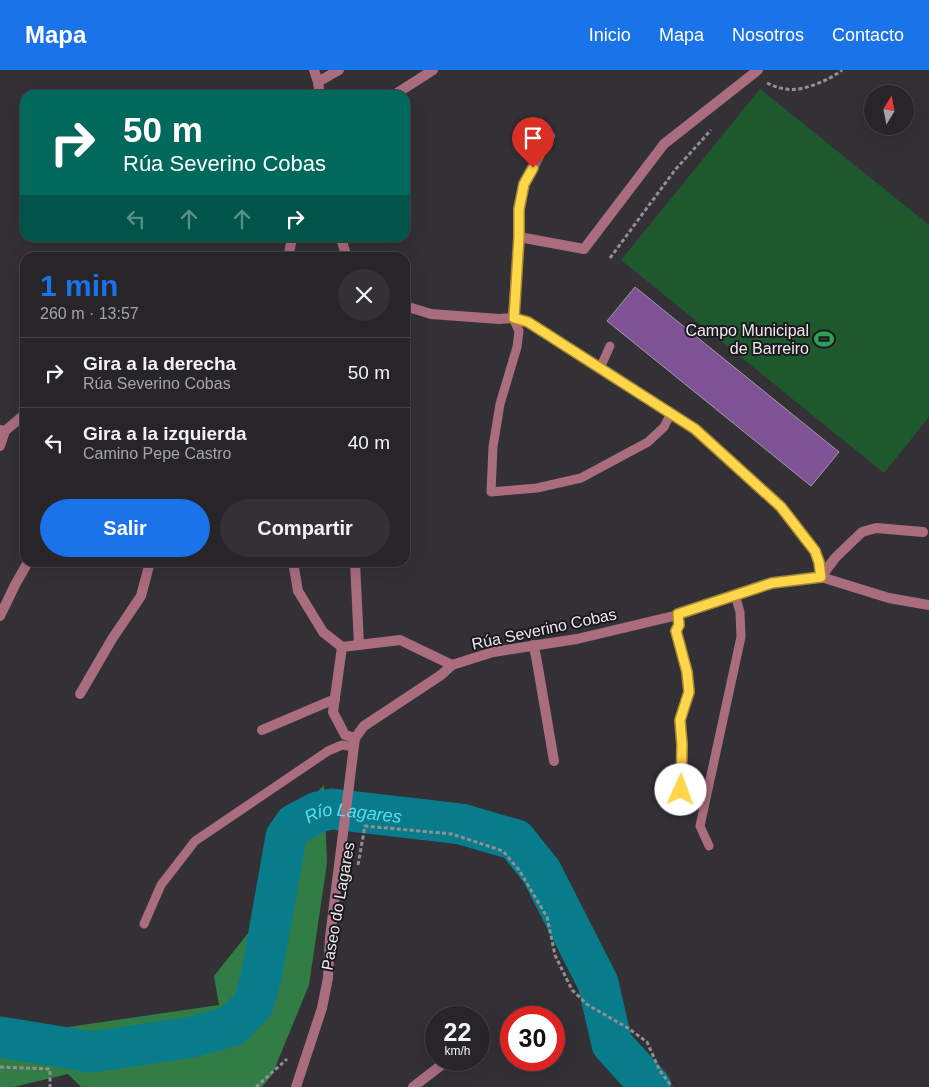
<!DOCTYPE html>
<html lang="es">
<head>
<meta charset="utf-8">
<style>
	body { margin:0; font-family:Arial,sans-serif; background:#333134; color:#f1f3f6; height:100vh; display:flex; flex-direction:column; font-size:19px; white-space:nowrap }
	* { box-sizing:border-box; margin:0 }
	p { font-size:16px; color:#a4a5a8 }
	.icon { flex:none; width:28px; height:28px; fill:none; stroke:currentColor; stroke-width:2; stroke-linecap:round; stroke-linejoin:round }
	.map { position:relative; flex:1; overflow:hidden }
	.panel { position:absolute; left:20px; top:182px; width:390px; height:315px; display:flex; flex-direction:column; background:#272528; border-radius:15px; box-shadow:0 5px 20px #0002,0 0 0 1px #434245 }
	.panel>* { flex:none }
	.banner { position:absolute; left:20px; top:20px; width:390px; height:152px; border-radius:15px; box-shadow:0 5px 20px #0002,0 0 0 1px #434245; background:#00695c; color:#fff; overflow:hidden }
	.needle { width:32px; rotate:10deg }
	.fabs { position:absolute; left:864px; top:15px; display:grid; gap:10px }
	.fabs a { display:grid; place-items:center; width:50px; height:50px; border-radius:50%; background:#272528; box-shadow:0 5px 20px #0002,0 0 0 1px #434245; font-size:25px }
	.speed { position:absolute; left:425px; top:936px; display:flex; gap:10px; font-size:25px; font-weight:700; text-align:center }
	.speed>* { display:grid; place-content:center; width:65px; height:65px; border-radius:50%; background:#272528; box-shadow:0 5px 20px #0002,0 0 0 1px #434245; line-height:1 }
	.speed small { font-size:12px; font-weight:400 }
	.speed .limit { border:8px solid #d22; background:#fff; color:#111 }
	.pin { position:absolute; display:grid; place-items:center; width:42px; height:42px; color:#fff; margin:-51px -21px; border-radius:50% 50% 50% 0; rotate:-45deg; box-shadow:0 0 5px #0007 }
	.pin .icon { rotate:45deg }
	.me { position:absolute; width:55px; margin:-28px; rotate:2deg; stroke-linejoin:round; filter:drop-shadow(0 0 4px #0008) }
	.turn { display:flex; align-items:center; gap:18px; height:105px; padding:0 20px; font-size:22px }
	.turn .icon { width:65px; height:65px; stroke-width:2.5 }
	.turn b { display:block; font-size:35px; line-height:42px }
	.lanes { display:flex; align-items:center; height:48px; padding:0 20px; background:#0003; justify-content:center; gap:25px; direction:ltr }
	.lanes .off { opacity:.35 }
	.round { display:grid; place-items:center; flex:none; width:52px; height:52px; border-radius:26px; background:#333134 }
	.overview { display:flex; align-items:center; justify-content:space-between; height:85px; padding:0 20px }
	h1 { font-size:30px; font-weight:700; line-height:38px; color:#1a73e8 }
	.action { display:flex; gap:10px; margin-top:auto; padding:10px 20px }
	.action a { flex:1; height:58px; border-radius:30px; background:#1a73e8; color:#fff; font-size:20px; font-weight:700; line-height:58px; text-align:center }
	.action a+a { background:#333134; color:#f1f3f6 }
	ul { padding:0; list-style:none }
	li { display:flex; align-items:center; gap:15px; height:70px; padding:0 20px; border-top:1px solid #434245 }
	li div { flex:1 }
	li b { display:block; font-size:19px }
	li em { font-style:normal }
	header { display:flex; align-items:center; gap:30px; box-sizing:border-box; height:70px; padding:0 25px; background:#1a73e8; color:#fff }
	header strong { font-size:24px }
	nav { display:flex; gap:28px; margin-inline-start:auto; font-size:18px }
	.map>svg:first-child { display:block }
</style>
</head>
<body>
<header>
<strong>Mapa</strong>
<nav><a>Inicio</a><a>Mapa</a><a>Nosotros</a><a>Contacto</a></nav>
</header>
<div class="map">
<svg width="929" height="1017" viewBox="0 0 929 1017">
	<rect width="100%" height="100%" fill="#343136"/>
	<polygon fill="#1e592e" points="760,19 929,155 929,347 884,403 621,190"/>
	<polygon fill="#327d46" points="324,715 327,793 309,915 272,1005 262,1017 81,1017 68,1004 13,1017 0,1017 0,967 219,935 214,906 249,862 269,773"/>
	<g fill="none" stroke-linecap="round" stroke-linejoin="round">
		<path stroke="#087c8a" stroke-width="41" id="s1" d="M 0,967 L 92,982 L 192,967 L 232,956 L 253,935 L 261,908 L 286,767 L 295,754 L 318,742 L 332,739 L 461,754 L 516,770 L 541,801 L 598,913 L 612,974 L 651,1017"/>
	</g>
	<polygon fill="#7f5295" stroke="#a19ca3" points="635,217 839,382 811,416 607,251"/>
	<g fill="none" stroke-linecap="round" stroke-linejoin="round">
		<g stroke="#928f93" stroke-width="3" stroke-dasharray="4 2.5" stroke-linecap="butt">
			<path d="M 767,13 C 773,16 779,18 786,19 C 802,22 830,10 842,0"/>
			<polyline points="610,188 675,100 711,60"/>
			<polyline points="358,795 365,756 452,764 503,781 519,800 547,847 555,885 572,920 588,935 628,958 647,972 660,1001 672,1017"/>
			<polyline points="0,997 50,999 50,1017"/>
			<polyline points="256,1017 287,989"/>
		</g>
		<g stroke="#a96d7d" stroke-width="9">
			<polyline points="513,248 519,261 517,277 500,334 493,377 491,422 537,418 581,408 648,372 664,357 671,343"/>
			<polyline points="600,298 610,276"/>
			<polyline points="709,776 700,756 741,567 740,542 735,525"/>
			<polyline points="144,854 161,815 195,771 328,681 342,675 354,677"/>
		</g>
		<g stroke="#a96d7d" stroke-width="10">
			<polyline points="314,0 318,12 320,25"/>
			<polyline points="318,12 339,0"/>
			<polyline points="394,25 433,0"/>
			<polyline points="519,167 584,179 664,74 758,0"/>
			<polyline points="341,168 347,188"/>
			<polyline points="288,188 292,168"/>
			<polyline points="405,236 431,244 499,249 513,248 528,252 695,359 781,437 815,481 819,492 821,507"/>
			<polyline points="513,248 519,167 519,139 524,114 550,66"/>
			<polyline points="0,360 5,361 25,344"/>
			<polyline points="0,376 5,361"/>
			<polyline points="293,492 298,521 323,562 342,577 400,570 452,595"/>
			<polyline points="355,492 359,575"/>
			<polyline points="821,507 835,488 862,462 876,458 923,462"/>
			<polyline points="678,545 679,555 676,561 687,602 689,622 680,650 683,675 681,720"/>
			<polyline points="0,546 15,515 28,492"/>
			<polyline points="533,575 536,586 554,691"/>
			<polyline points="342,577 333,642 345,665 355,668"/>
			<polyline points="80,624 112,569 141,526 150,492"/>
			<polyline points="262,660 335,629"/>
			<polyline points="296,1017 322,938 328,908 330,867 355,668 364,656 441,605 452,595 493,582 577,569 678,545 772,513 821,507 889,528 929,535"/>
			<polyline points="413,1017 448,990"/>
		</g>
	</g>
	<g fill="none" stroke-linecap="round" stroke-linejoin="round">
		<defs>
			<polyline id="route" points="533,98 524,114 519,139 519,167 514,248 528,252 695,359 781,437 815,481 819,492 821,507 772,513 678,544 679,555 676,561 687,602 689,622 680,650 682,675 681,720"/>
		</defs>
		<use href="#route" stroke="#a68a30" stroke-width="12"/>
		<use href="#route" stroke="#ffd54a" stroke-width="9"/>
	</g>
	<defs>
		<symbol id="stadium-bare" viewBox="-9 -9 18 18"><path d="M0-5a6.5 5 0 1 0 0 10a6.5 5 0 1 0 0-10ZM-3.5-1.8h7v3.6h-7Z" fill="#2e9e5b" stroke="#1b191c" stroke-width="2.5" paint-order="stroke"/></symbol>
	</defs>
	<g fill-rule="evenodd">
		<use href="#stadium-bare" x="810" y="255" width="28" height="28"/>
	</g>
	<g text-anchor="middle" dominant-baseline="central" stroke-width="4" stroke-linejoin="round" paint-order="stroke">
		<g font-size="16" fill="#eceaed" stroke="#1b191c" text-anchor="end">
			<text x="809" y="260">Campo Municipal<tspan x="809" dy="18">de Barreiro</tspan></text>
		</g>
		<g font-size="16" fill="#eceaed" stroke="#1b191c">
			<text transform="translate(544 559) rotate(-12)">Rúa Severino Cobas</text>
			<text transform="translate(338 836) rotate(-80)">Paseo do Lagares</text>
		</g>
		<g font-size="18" font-style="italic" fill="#5bdcee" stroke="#1b191c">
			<text stroke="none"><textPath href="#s1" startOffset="514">Río Lagares</textPath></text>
		</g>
	</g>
</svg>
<div class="fabs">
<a><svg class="needle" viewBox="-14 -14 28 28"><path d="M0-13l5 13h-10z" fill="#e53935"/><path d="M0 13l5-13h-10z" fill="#a4a5a8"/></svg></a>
</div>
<div class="speed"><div>22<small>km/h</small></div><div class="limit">30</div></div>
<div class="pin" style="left:533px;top:98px;background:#d93025"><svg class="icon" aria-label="arrive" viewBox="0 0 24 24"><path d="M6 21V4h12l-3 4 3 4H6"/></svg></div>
<svg class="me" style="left:681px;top:720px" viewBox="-20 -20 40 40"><circle r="19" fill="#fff"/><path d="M0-13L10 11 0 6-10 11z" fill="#ffd54a"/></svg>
<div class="banner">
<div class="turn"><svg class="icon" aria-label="right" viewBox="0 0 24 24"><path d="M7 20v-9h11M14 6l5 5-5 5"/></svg><div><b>50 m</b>Rúa Severino Cobas</div></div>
<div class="lanes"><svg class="icon off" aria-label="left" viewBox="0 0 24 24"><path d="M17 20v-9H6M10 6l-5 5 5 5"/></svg><svg class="icon off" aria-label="ahead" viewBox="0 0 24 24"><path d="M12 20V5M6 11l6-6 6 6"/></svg><svg class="icon off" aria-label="ahead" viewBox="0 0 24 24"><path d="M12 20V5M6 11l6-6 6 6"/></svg><svg class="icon" aria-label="right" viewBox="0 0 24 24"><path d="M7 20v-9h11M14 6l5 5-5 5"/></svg></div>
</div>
<section class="panel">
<div class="overview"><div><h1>1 min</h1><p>260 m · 13:57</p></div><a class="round"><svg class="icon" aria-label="close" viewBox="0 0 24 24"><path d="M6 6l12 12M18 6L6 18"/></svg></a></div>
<ul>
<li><svg class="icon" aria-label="right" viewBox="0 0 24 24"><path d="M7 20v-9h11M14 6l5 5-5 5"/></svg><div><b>Gira a la derecha</b><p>Rúa Severino Cobas</p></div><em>50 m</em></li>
<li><svg class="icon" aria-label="left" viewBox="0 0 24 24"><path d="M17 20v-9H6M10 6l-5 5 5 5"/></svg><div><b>Gira a la izquierda</b><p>Camino Pepe Castro</p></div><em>40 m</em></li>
</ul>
<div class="action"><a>Salir</a><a>Compartir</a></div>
</section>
</div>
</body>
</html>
